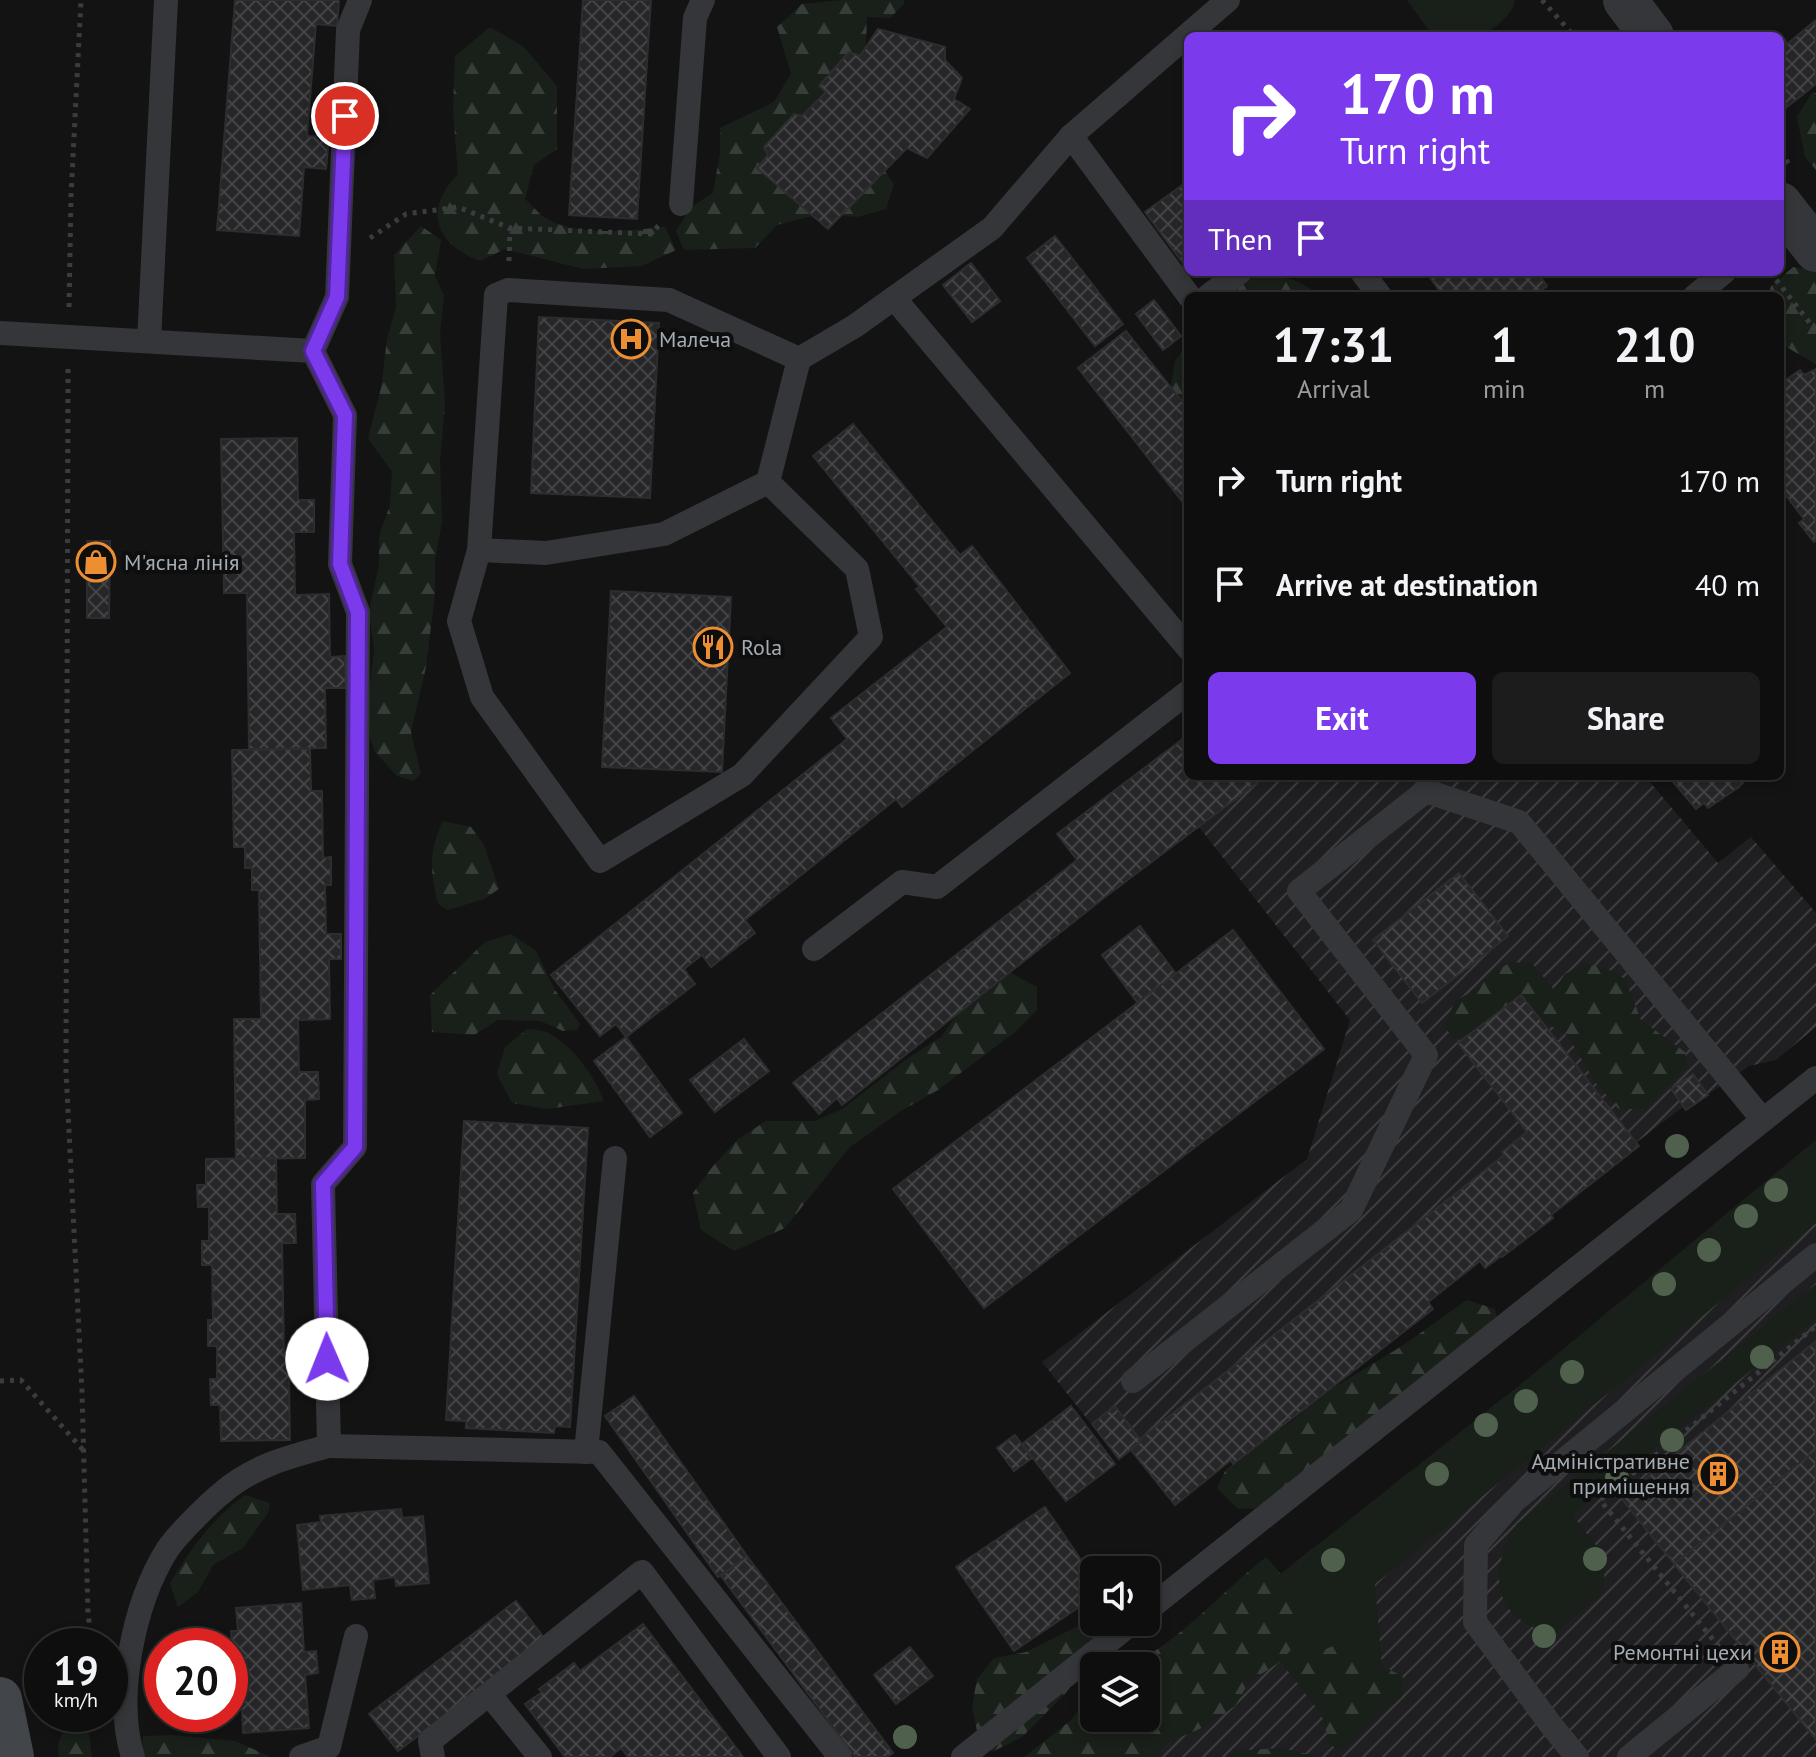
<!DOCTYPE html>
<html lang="en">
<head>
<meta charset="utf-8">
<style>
	body { margin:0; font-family:"PT Sans",sans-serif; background:#1c1c1d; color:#f1f3f6; height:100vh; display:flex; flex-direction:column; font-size:30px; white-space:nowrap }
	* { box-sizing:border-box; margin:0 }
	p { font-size:26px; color:#9b9c9e }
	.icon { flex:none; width:44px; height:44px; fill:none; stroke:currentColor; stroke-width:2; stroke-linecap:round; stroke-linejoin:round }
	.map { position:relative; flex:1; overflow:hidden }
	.side { position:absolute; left:1184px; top:292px; width:600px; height:488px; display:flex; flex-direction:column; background:#0e0e0f; border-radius:12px; box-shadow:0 4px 12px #0003,0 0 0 2px #2e2e2f }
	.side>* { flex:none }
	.top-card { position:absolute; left:1184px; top:32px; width:600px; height:244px; border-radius:12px; box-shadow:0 4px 12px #0003,0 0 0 2px #2e2e2f; background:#7c3aed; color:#fff; overflow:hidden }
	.buttons { position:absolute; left:1080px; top:1556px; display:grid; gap:16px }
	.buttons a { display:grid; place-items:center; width:80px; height:80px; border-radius:12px; background:#0e0e0f; box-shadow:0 4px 12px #0003,0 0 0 2px #2e2e2f; font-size:40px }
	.speed { position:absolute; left:24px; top:1628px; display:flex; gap:16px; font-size:40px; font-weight:700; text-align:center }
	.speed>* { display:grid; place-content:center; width:104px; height:104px; border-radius:50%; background:#0e0e0f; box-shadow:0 4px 12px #0003,0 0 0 2px #2e2e2f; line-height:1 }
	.speed small { font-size:20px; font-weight:400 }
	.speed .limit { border:12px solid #d22; background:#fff; color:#111 }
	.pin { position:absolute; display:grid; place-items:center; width:68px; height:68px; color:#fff; margin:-34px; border:4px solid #fff; border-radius:50%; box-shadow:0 2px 8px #0007 }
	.me { position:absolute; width:88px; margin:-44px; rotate:359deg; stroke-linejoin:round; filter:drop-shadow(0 0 6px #0008) }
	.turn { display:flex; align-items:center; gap:28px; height:168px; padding:0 24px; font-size:36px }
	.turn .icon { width:104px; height:104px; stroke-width:2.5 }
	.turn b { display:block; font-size:56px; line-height:68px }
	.then { display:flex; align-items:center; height:76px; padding:0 24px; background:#0003; gap:16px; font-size:30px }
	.eta { display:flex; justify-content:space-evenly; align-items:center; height:136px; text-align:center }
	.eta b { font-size:48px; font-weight:700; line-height:56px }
	.button { display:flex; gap:16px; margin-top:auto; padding:16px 24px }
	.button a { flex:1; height:92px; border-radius:12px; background:#7c3aed; color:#fff; font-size:32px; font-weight:700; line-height:92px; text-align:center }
	.button a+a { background:#1c1c1d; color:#f1f3f6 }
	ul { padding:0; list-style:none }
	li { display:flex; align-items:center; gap:24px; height:104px; padding:0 24px }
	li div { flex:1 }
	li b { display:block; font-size:30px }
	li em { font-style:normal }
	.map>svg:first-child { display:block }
</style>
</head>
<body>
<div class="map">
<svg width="1816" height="1757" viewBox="0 0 1816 1757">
	<defs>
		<pattern id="industrial-furrows" width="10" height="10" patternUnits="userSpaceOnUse" patternTransform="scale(2)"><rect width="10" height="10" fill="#1f1f21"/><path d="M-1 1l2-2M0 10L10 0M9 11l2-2" fill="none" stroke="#3d3d3f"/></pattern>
		<pattern id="forest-firs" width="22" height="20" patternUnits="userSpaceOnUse" patternTransform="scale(2)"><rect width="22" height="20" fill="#191f19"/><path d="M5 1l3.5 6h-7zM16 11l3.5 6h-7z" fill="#373d38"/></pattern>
		<pattern id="building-cross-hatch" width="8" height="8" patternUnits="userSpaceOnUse" patternTransform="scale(2)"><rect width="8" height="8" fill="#262628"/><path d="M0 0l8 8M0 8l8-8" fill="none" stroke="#424345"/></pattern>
	</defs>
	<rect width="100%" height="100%" fill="#131314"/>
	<g fill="url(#industrial-furrows)">
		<polygon points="1266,776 1645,776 1718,863 1751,837 1816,913 1816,1027 1776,1060 1749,1066 1686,1110 1683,1107 1637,1142 1639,1146 1551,1214 1553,1218 1502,1257 1480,1262 1175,1505 1132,1450 1119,1459 1042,1362 1307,1159 1350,1020 1199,827"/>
		<polygon points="1816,1140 1816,1757 1083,1757 1146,1718 1239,1607 1520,1385"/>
	</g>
	<g fill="#191f19">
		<path d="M 1407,0 L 1515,0 C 1514,14 1493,31 1480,35 C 1467,40 1447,36 1433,36 Z"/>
		<polygon points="1816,1140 1816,1223 1375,1584 1383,1680 1328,1723 1239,1607 1520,1385"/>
		<path d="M 1816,1284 L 1816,1318 L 1572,1515 L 1606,1558 L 1602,1593 L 1555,1633 C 1492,1623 1487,1570 1517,1524 Z"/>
	</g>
	<g fill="url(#forest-firs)">
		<polygon points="843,0 904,0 904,4 890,18 867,17 865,73 869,149 894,184 886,209 857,217 820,214 777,225 755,248 684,250 676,231 691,207 713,193 720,153 720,128 774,102 791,74 777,27 802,4"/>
		<path d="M 490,27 L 524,47 L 557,86 L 557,149 L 534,165 L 525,199 C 532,205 540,216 549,220 C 580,237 632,230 665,227 L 676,250 L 642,266 L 583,269 L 505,249 L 480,261 C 435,244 423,210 458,174 L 453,111 L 455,56 Z"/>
		<polygon points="1816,93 1816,170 1805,157 1797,117 1811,94"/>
		<polygon points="421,226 441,240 435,276 444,296 440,333 445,404 440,461 442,522 435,560 435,593 426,667 411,732 421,774 413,781 397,776 375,752 365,724 374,651 369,611 379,565 379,536 390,505 392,472 368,438 381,388 387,339 396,307 394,255"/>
		<polygon points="1793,267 1816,270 1816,364 1781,344 1780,296 1768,296 1771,286"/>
		<polygon points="1253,273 1294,280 1324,296 1211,296 1215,286"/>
		<polygon points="1188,345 1188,432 1169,399 1175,361"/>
		<path d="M 443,821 L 471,827 L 484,845 L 499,889 L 484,899 L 448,910 L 438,904 C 430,870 428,852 443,821 Z"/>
		<polygon points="511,934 536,951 555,990 580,1024 577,1030 563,1031 540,1021 498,1020 474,1035 432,1032 430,995 485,942"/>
		<path d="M 1511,962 L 1532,963 L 1554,990 L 1565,974 L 1584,964 L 1606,968 L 1625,979 L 1641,1020 L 1685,1052 L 1688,1067 C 1671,1079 1661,1095 1645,1109 L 1619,1109 L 1595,1082 L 1568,1036 L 1543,1021 L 1510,1018 L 1481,1045 L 1453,1038 L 1445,1027 L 1454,1002 L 1474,990 L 1488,976 Z"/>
		<polygon points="1009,972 1037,987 1037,1010 1015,1032 938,1090 901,1111 850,1147 785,1228 734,1251 701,1230 693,1193 713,1166 737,1140 766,1121 815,1121 842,1109 908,1058 941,1037 961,1009"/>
		<path d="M 527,1029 C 535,1030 546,1030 552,1035 C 575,1049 594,1076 604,1101 L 547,1109 L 512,1103 L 497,1074 L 505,1047 Z"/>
		<polygon points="1467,1300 1495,1309 1499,1327 1274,1508 1238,1509 1217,1488 1226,1469 1293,1420 1323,1394 1402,1346"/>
		<path d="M 245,1495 L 270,1503 L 268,1513 L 243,1548 L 213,1565 L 198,1592 L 178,1607 L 170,1584 C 189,1550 213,1518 245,1495 Z"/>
		<path d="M 1266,1557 C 1298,1591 1297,1602 1294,1647 L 1278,1663 L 1249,1682 L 1235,1706 L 1204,1727 L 1167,1743 L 1156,1757 L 1024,1757 L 1070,1721 L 1094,1691 L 1094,1718 L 1146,1718 L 1146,1666 L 1129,1666 C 1183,1639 1220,1593 1266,1557 Z"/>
		<polygon points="1095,1622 1113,1622 1116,1630 1064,1695 1022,1737 992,1752 978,1736 972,1707 977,1679 994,1658 1026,1652 1082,1624"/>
		<path d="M 1333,1646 L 1369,1658 L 1403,1677 L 1401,1698 C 1378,1713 1362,1735 1341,1752 L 1328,1743 C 1326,1714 1311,1694 1292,1674 L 1310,1656 Z"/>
		<polygon points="69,1719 89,1734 92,1757 59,1757 58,1744"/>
		<polygon points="172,1735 235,1741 271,1757 142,1757 143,1736"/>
		<polygon points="1281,1748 1312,1755 1313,1757 1225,1757 1236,1751"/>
	</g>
	<g fill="url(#building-cross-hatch)" stroke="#2d2d30" stroke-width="2">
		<polygon points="235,0 339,0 337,26 316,24 307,136 329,137 326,169 304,167 299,236 217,230"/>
		<polygon points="583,0 651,0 637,219 569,215"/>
		<polygon points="1816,20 1816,84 1782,111 1780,43 1785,40 1787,44"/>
		<polygon points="878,29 945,47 945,60 962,78 954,99 970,109 927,158 907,148 828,229 757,168 768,155 764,147 794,114 802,116 826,92 819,86 849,52 860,56"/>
		<polygon points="1188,181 1188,263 1185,259 1182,262 1145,212"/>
		<polygon points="1055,236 1123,324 1095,346 1027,258"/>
		<polygon points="971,263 1000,301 972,322 943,285"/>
		<polygon points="1426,272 1537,272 1547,286 1533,296 1443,296"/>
		<polygon points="1154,300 1181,336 1163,350 1136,314"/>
		<polygon points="539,317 659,323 650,498 531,493"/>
		<polygon points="1126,331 1188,409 1188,509 1078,368"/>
		<polygon points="1816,369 1816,540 1814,542 1799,523 1804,519 1780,488 1780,384 1800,370 1804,375"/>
		<polygon points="853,424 960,555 972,546 1070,673 902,807 896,799 745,920 755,933 711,967 702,955 684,969 695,984 626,1037 616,1024 600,1036 551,975 847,739 831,718 947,627 916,589 920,587 813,456"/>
		<polygon points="297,438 298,500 314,500 314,532 294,532 295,595 329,594 330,657 345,656 346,688 325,688 326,748 249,749 247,593 224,593 221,439"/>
		<polygon points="87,541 110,541 109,618 87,618"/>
		<polygon points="611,591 731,597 722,772 602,767"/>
		<polygon points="1188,735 1188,776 1266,776 1105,897 842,1105 837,1098 819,1114 793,1083 1077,860 1057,834"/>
		<polygon points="310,749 311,791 322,791 323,858 331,857 331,885 325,885 326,934 341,934 341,959 329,959 330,1019 298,1020 299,1072 318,1072 319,1099 305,1100 305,1158 236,1159 234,1019 261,1019 259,890 252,890 252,868 245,868 245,847 234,847 232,750"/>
		<polygon points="1668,776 1749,776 1739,787 1708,808 1704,803 1696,809"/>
		<polygon points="1459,873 1508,936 1422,1003 1373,940"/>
		<polygon points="1140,926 1176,974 1137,1002 1102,955"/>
		<polygon points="1233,930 1324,1049 984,1308 893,1189"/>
		<polygon points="1521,995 1639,1146 1551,1215 1553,1218 1502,1257 1501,1256 1485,1268 1480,1261 1428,1302 1433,1309 1233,1464 1231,1460 1175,1505 1131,1450 1141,1441 1140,1439 1455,1194 1504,1155 1502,1152 1527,1132 1458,1043"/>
		<polygon points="626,1037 682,1113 650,1137 594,1061"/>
		<polygon points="744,1039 769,1071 715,1112 690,1080"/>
		<polygon points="1693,1074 1708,1095 1686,1110 1671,1089"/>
		<polygon points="464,1121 588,1128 570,1427 555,1426 554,1433 466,1428 466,1421 446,1420"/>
		<polygon points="276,1158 277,1214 295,1214 296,1243 282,1243 284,1353 304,1353 305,1380 289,1381 290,1440 221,1441 220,1405 211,1405 210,1379 217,1379 217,1346 208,1346 208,1320 213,1320 212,1265 202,1265 202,1241 209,1241 209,1207 198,1207 197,1185 206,1185 206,1159"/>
		<polygon points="1816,1341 1816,1450 1674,1564 1621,1498"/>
		<polygon points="634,1396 747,1556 718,1577 605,1416"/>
		<polygon points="1071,1406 1115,1464 1066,1501 1022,1444"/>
		<polygon points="1115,1406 1141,1441 1119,1459 1092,1424"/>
		<polygon points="1015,1435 1032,1458 1014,1471 997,1448"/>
		<polygon points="1816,1450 1816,1740 1674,1564"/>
		<polygon points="1045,1507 1094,1579 1094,1597 1014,1651 956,1567"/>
		<polygon points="401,1509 402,1518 423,1516 429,1583 396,1586 395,1577 373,1580 375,1598 352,1600 350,1585 303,1590 297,1525 321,1522 320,1516"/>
		<polygon points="747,1556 893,1753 887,1757 855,1757 721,1576"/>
		<polygon points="516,1601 545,1639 398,1751 369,1714"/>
		<polygon points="301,1603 304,1652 316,1651 318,1673 305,1675 309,1728 243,1733 242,1710 237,1710 231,1631 238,1631 236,1608"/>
		<polygon points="643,1624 743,1757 628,1757 621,1748 610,1757 565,1757 525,1704 542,1692 539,1689 574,1663 580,1671"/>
		<polygon points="910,1647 933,1676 896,1704 874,1675"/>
	</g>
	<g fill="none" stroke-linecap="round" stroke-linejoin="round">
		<g stroke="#3a3d40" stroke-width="5" stroke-dasharray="4 6" stroke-linecap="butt">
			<polyline points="1542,0 1574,36"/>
			<polyline points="1780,152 1789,164"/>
			<polyline points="370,238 406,214 458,207 510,228 651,234 660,224"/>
			<polyline points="509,261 510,228"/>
			<polyline points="1770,272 1816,331"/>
			<polyline points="69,307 71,196 81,0"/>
			<polyline points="68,369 66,1071 82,1392 88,1613 92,1646"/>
			<polyline points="0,1381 21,1380 83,1450"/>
			<polyline points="1719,1647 1600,1500 1816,1326"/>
		</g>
		<g stroke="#343639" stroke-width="24">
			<polyline points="1071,136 1189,296"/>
			<polyline points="681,204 695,18 703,0"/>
			<polyline points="1362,272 1380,296"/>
			<polyline points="1208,296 1240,272"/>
			<polyline points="1695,296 1724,272"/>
			<path d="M 0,333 L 313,351 L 345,415 L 340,564 L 358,612 L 355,1147 L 323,1184 L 329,1446 C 291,1456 253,1466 223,1492 C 208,1504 177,1535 167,1550 C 134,1603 114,1697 133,1757"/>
			<polyline points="149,341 166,0"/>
			<polyline points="313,351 337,297 348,30 360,0"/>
			<polyline points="799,359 669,300 508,290 496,295 479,550 546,553 664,534 768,482 799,359 855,326 894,298"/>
			<polyline points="479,550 459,621 482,697 600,861 742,775 871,637 857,569 768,482"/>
			<polyline points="1188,648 894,298 992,228 1071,136 1228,0"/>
			<polyline points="814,949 902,882 937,887 1188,692"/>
			<polyline points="1133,1381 1351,1210 1426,1055 1299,891 1426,791 1519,822 1763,1120"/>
			<polyline points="329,1446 599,1452 840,1757"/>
			<polyline points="586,1452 615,1158"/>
			<polyline points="1146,1611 1816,1078"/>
			<polyline points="489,1694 540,1757"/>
			<polyline points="301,1757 329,1747 356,1636"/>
			<polyline points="433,1757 430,1741 642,1572 779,1757"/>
			<polyline points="963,1757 1133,1622"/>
			<polyline points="1577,1757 1551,1725 1475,1622 1476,1545 1515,1500 1816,1255"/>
			<polyline points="1629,1757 1737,1669"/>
		</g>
		<g stroke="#343639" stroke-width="44">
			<polyline points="1625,0 1652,36"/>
			<polyline points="1780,204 1816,250"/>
		</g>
		<polyline stroke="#424549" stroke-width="44" points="0,1699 12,1757"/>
	</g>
	<g fill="#4f604d">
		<circle cx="1677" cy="1146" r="12"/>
		<circle cx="1776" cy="1190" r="12"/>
		<circle cx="1746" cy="1216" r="12"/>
		<circle cx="1709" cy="1250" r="12"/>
		<circle cx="1664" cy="1284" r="12"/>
		<circle cx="1762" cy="1357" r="12"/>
		<circle cx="1572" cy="1372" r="12"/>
		<circle cx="1526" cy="1401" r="12"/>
		<circle cx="1486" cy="1425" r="12"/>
		<circle cx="1672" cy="1440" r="12"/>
		<circle cx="1437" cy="1474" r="12"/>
		<circle cx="1617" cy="1478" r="12"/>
		<circle cx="1595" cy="1559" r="12"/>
		<circle cx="1333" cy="1560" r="12"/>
		<circle cx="1544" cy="1636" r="12"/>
		<circle cx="905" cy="1737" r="12"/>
	</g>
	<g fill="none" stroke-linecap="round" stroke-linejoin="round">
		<defs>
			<polyline id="route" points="327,1359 323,1184 355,1147 358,612 340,564 345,415 313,351 337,297 345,116"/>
		</defs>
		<use href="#route" stroke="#51269a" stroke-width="20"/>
		<use href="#route" stroke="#7c3aed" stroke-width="14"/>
	</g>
	<defs>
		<symbol id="hospital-ring" viewBox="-11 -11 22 22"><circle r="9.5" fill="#0e0e0f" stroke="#ed8e32" stroke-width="1.5"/><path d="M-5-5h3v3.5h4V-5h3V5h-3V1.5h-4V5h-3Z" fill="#ed8e32"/></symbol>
		<symbol id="shop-ring" viewBox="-11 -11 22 22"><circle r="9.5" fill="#0e0e0f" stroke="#ed8e32" stroke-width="1.5"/><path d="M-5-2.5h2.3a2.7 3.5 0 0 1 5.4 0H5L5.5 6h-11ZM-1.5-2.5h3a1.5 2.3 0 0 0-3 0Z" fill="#ed8e32"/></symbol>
		<symbol id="restaurant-ring" viewBox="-11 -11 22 22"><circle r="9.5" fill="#0e0e0f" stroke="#ed8e32" stroke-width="1.5"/><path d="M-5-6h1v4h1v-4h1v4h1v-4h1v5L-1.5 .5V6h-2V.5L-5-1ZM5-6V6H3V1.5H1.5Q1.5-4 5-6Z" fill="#ed8e32"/></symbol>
		<symbol id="building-ring" viewBox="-11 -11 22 22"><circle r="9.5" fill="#0e0e0f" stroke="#ed8e32" stroke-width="1.5"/><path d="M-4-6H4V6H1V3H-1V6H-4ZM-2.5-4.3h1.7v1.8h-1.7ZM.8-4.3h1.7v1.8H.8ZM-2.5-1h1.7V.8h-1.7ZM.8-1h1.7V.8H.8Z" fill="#ed8e32"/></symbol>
	</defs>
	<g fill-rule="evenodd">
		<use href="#hospital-ring" x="609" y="317" width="44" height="44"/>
		<use href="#shop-ring" x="74" y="540" width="44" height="44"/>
		<use href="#restaurant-ring" x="691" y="625" width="44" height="44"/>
		<use href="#building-ring" x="1696" y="1452" width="44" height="44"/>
		<use href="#building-ring" x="1758" y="1630" width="44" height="44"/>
	</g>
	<g text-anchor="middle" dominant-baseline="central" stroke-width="8" stroke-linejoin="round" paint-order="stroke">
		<g font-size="22" fill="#a4acb4" stroke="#0e0e0f" text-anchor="start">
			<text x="659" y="339">Малеча</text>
			<text x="124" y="562">М'ясна лінія</text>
			<text x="741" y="647">Rola</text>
			<text x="1690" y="1461" text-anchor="end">Адміністративне<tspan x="1690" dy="25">приміщення</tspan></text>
			<text x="1752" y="1652" text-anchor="end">Ремонтні цехи</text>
		</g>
	</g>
</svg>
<div class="buttons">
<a><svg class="icon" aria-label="sound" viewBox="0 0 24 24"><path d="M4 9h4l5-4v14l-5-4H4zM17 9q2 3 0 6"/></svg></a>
<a><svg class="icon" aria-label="layers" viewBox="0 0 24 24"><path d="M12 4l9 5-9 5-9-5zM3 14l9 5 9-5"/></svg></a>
</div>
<div class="speed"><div>19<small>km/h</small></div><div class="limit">20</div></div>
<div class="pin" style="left:345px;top:116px;background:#d93025"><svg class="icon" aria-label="arrive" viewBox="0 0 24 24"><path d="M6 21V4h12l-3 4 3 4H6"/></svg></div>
<svg class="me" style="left:327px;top:1359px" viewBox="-20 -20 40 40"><circle r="19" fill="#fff"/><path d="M0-13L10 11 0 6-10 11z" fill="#7c3aed"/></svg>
<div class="top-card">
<div class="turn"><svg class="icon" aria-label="right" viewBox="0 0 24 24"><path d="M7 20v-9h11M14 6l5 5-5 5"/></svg><div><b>170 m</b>Turn right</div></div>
<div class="then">Then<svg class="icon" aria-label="arrive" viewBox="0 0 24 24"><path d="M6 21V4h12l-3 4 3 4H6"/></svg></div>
</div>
<section class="side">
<div class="eta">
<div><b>17:31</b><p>Arrival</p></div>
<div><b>1</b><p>min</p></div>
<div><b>210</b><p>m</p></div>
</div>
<ul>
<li><svg class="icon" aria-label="right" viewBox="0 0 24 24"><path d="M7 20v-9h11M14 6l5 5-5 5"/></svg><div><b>Turn right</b></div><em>170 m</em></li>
<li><svg class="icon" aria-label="arrive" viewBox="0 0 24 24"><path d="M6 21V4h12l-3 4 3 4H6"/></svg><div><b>Arrive at destination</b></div><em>40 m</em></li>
</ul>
<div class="button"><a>Exit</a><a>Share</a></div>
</section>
</div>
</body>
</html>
